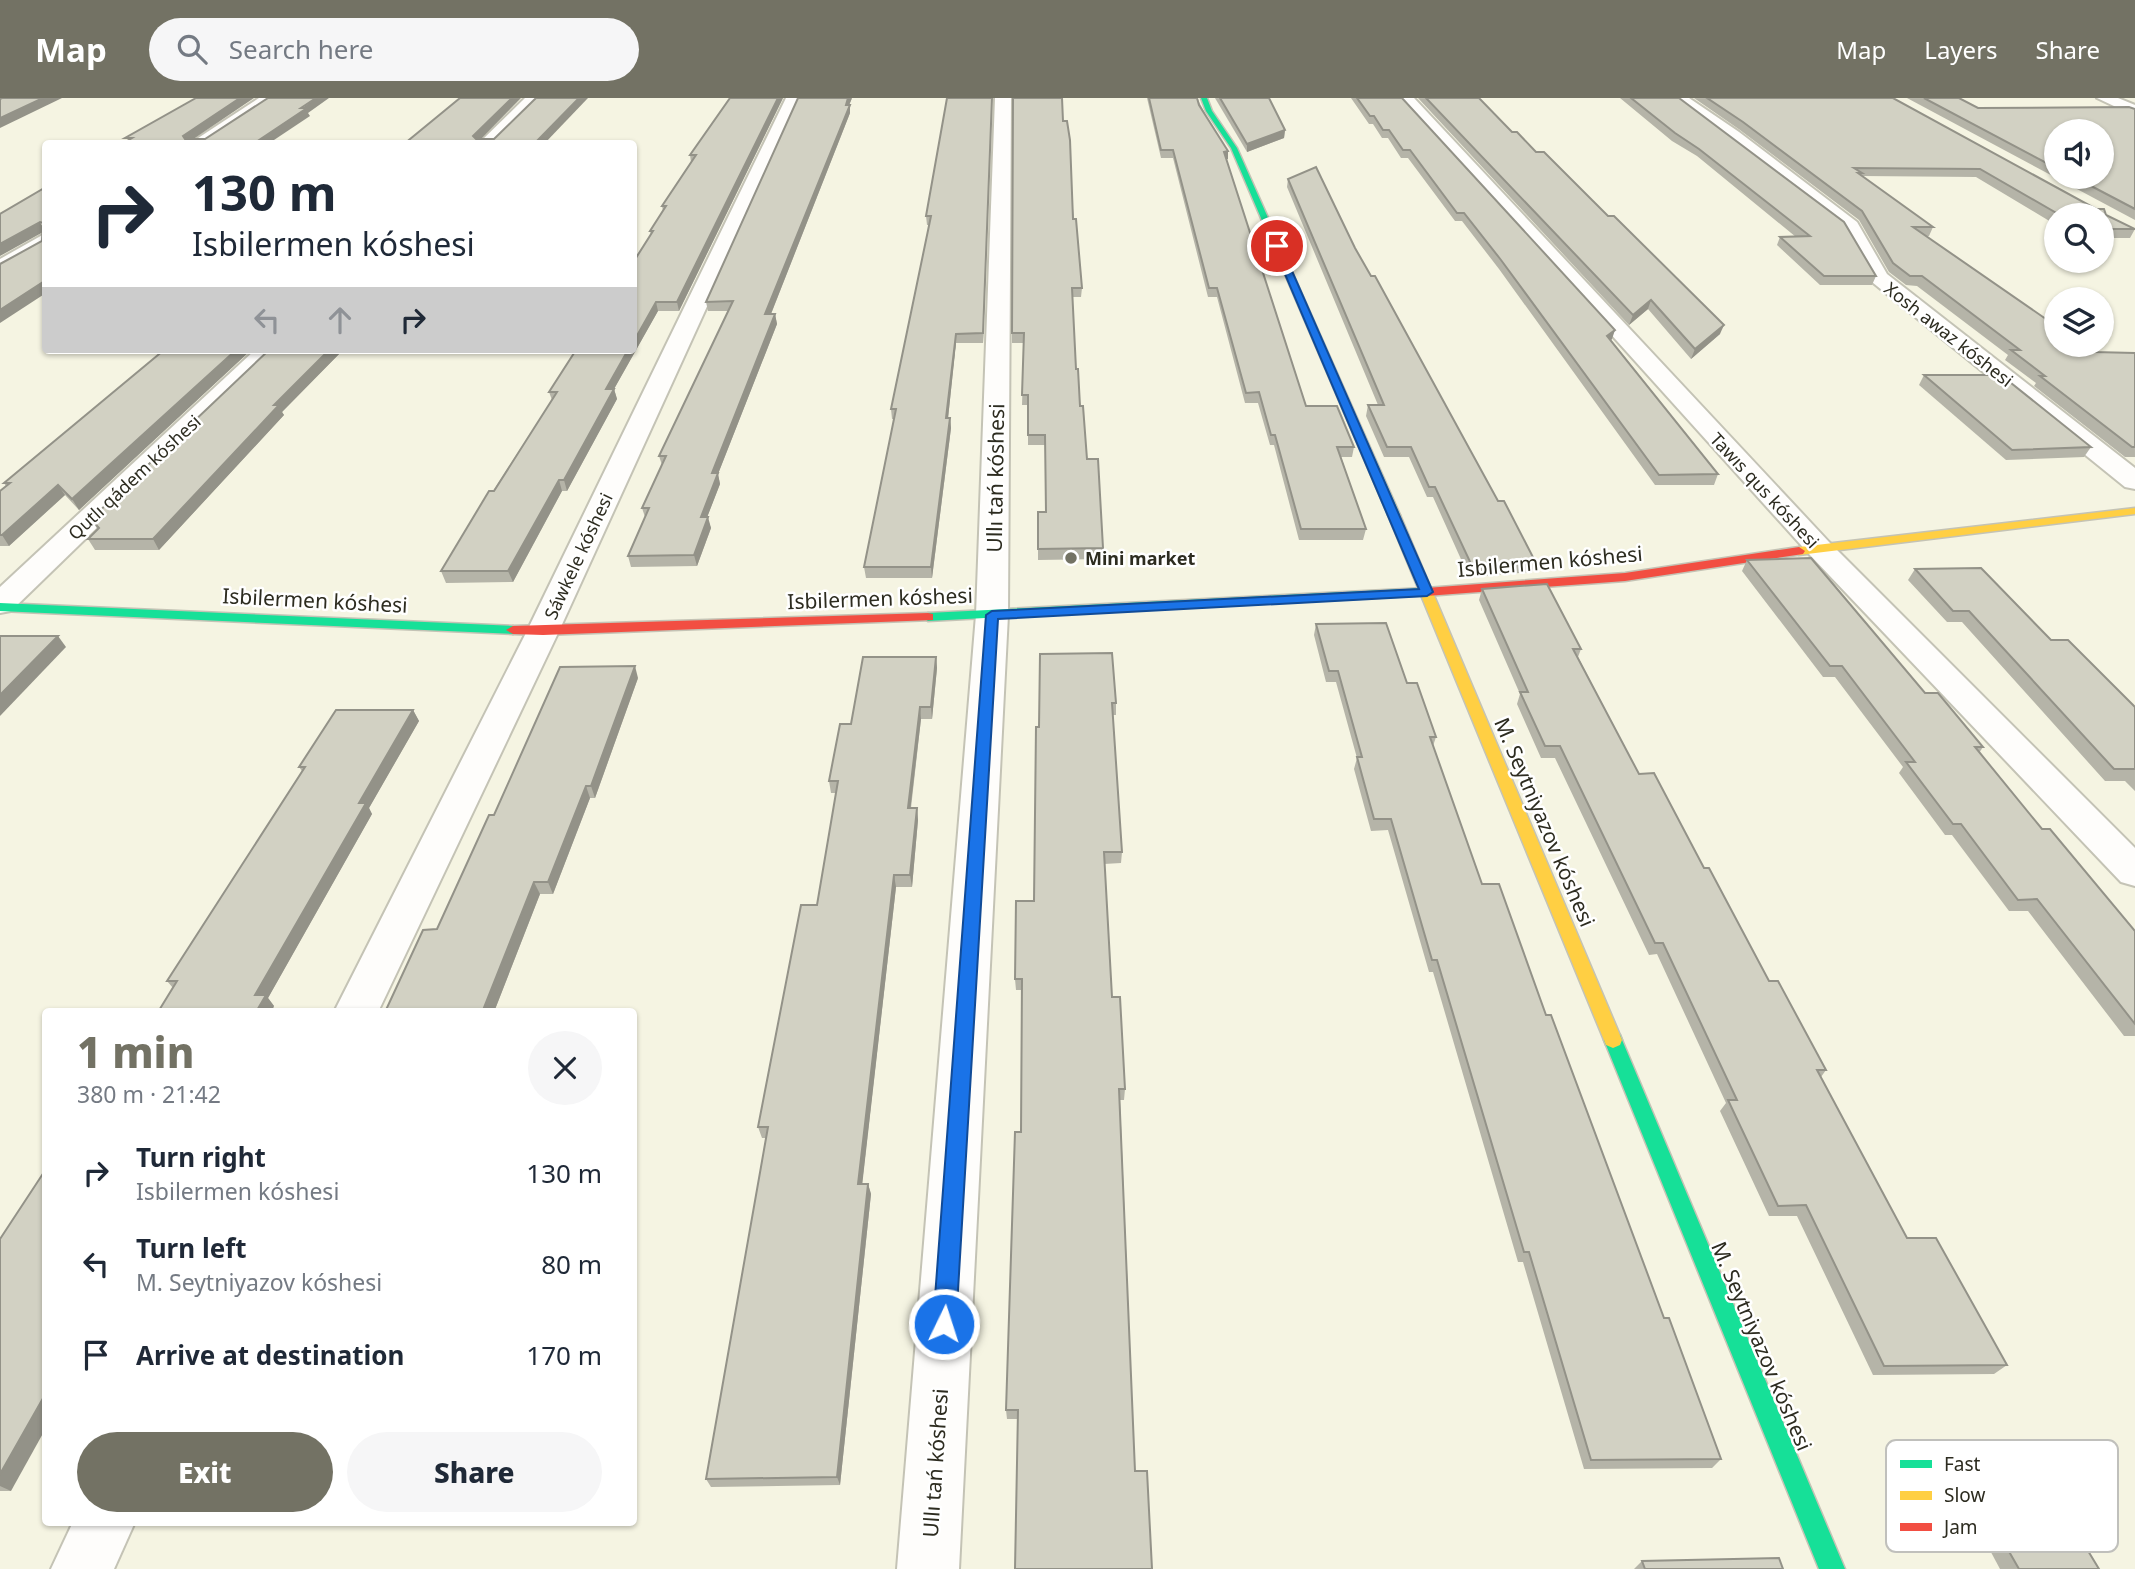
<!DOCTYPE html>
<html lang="en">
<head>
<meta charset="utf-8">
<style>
	body { margin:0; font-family:"Noto Sans",sans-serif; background:#f6f6f7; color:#1f2937; height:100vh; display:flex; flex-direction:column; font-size:26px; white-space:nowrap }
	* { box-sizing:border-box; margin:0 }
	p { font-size:23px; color:#747a83 }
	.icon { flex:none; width:38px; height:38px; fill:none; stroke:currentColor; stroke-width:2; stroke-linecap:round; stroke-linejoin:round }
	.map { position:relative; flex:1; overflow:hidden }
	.sheet { position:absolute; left:42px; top:910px; width:595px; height:518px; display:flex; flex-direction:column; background:#fff; border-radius:7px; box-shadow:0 2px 5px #0004 }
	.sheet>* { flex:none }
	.banner { position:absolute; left:42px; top:42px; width:595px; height:214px; border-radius:7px; box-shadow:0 2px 5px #0004; background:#fff; color:#1f2937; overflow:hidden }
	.controls { position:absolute; left:2044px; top:21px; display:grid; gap:14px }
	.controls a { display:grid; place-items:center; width:70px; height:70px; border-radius:50%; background:#fff; box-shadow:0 2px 5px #0004; font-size:35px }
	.pin { position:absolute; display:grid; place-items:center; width:60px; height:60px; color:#fff; margin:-30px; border:4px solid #fff; border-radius:50%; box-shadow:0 2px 7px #0007 }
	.me { position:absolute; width:77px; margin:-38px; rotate:4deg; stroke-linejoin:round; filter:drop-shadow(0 0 5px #0008) }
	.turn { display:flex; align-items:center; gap:24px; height:147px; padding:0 35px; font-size:32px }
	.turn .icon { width:91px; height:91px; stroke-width:2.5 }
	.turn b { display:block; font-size:49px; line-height:60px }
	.lanes { display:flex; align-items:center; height:66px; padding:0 35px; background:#0003; justify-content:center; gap:35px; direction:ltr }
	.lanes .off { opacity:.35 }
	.round { display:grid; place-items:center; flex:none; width:74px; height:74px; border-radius:37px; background:#f6f6f7 }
	.summary { display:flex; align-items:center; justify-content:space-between; height:119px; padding:0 35px }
	h1 { font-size:42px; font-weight:800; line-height:52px; color:#737264 }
	.primary-button { display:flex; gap:14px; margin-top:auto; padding:14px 35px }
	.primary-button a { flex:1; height:80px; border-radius:42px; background:#737264; color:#fff; font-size:28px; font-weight:800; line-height:80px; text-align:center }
	.primary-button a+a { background:#f6f6f7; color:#1f2937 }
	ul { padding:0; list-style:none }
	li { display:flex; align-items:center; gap:21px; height:91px; padding:0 35px }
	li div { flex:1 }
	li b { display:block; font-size:26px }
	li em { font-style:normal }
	header { display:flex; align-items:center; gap:42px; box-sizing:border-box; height:98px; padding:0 35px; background:#737264; color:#fff }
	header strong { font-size:33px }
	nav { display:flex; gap:38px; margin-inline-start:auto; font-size:24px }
	.search { width:490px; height:63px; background:#f6f6f7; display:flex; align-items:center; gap:18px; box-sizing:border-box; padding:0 24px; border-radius:38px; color:#747a83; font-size:26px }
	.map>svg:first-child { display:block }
</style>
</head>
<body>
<header>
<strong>Map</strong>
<div class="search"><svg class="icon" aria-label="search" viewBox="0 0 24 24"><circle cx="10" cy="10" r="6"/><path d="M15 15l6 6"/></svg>Search here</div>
<nav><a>Map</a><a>Layers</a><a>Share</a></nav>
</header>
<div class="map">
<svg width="2135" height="1471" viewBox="0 0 2135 1471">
	<rect width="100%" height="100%" fill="#f5f4e2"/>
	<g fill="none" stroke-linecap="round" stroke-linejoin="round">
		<defs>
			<g id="street">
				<polygon points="259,0 277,0 209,46 189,46"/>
				<polygon points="525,0 542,0 496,46 478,46"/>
				<polygon points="786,0 802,0 559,533 378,914 334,914 527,533"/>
				<polygon points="995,0 1011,0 1008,517 959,1471 897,1471 976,517"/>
				<polygon points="1398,0 1414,0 1829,444 2135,750 2135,788 2121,784 1809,456"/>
				<polygon points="1671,0 1689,0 1739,34 1857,124 1887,176 2135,370 2135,391 2125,389 1872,184 1842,131"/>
				<polygon points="2097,0 2118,0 2135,7 2135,18"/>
				<polygon points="46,135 46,150 0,176 0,161"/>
				<polygon points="255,252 280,252 11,513 0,515 0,489"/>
				<polygon points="73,1424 135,1424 114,1471 51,1471"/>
			</g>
			<g id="fast">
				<polygon points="1201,0 1207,0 1212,13 1237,50 1400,417 1398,419 1390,419 1388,417 1231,50 1206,13"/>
				<polygon points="1426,490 1430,491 1430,497 928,523 922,519 928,515"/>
				<polygon points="0,505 513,528 520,532 513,536 0,513"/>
				<polygon points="1613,934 1620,937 1622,942 1845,1471 1819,1471 1604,942 1606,937"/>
			</g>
			<g id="slow">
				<polygon points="2135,410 2135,416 1799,457 1793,453 1799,449"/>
				<polygon points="1394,414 1400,417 1622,942 1620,947 1613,950 1606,947 1604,942 1388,417"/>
			</g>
			<g id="jam">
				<polygon points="1799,449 1805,453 1803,456 1625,483 1426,498 1420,494 1426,490 1625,475"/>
				<polygon points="928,515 933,516 933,522 543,537 513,536 506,532 513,528"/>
			</g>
		</defs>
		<use href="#street" stroke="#c4c3b5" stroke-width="4"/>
		<use href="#fast" stroke="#c4c3b5" stroke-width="3"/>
		<use href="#slow" stroke="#c4c3b5" stroke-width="3"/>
		<use href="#jam" stroke="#c4c3b5" stroke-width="3"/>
		<use href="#street" fill="#fefdfb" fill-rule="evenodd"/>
		<use href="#fast" fill="#16e098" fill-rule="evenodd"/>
		<use href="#slow" fill="#ffcf43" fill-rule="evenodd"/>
		<use href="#jam" fill="#f24e42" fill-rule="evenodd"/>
	</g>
	<g fill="#b5b4a8" fill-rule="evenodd">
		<polygon points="730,0 783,0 679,213 658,213 614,291 617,301 567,393 562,393 513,484 446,485 441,473 552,302 549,294 651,137 650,133 663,113 662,108 691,64 690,57"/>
		<polygon points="852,0 849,7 850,15 771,216 775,216 777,226 718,376 720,386 707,419 711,430 697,468 631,469 628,458 645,419 642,410 662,367 659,358 728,213 708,213 706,204"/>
		<polygon points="947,0 992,0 983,245 956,245 948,320 950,320 951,330 932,480 866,480 864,469 894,321 892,321 891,311 929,127 927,127 926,118"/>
		<polygon points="1147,0 1197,0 1228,61 1226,61 1306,308 1354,349 1352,359 1341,359 1366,431 1363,442 1299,442 1274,347 1270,347 1258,305 1245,305 1217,199 1208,199 1173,60 1161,60"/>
		<polygon points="1215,0 1269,0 1285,32 1284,40 1247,54"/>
		<polygon points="1351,0 1402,0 1612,241 1611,242 1718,376 1714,387 1655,387 1499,171 1462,123 1455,123 1408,60 1401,60 1388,40 1382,40 1373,26 1369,26"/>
		<polygon points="1418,0 1479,0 1512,34 1536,54 1720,236 1691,261 1648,211 1629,227"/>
		<polygon points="1620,0 1679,0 1876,178 1872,187 1820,187 1777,147 1780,139 1796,139 1697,58 1672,43"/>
		<polygon points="1694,0 1893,0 2106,117 2135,131 2130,140 2102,140 2102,117 2056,117 2056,127 1976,79 1862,78 1933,129 1929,138 1926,138 2094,254 2135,255 2135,359 2125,359 2034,288 2036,285 2005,262 2008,257 1917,188 1906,187 1889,174 1859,122 1740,32"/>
		<path d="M 1907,0 L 1959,0 L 1978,10 L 2135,11 L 2135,122 ZM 2056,33 L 2102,79 L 2056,79 Z"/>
		<polygon points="1063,23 1082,190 1081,199 1072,199 1076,271 1087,361 1103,450 1103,461 1038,462 1038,414 1046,414 1045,347 1028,347 1028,307 1022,307 1024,245 1012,245 1012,235"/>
		<polygon points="1288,81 1355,150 1498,403 1535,463 1532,474 1469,479 1433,399 1427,399 1409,359 1384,359 1366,318 1368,307 1378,307 1287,89"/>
		<polygon points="164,252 251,252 79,412 65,397 9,448 0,448 0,393 6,388 4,385"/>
		<polygon points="269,252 343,252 282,314 284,317 159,452 95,452 88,441 98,432 91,421"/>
		<polygon points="1924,277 2091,349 2084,359 2006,362 1919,287"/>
		<polygon points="1747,462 1925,595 1983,649 1979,655 2042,731 2135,833 2135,938 2124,938 2028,813 2009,813 1952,737 1945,737 1899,675 1903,669 1835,579 1823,579 1742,473"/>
		<polygon points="1915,471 2051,542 2135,609 2135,693 2125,683 2105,683 1962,524 1947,524 1908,482"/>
		<polygon points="1482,491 1581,551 1578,559 1639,676 1704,770 1769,883 1826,972 1821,979 1907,1140 2007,1267 1994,1276 1873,1277 1797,1118 1769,1118 1720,1013 1726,1005 1657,856 1649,857 1555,660 1541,660 1517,606 1520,596 1479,502"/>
		<polygon points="1316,526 1407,585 1436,639 1433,648 1482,786 1546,917 1664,1220 1721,1361 1712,1370 1584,1371 1523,1164 1518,1164 1433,874 1429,874 1388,732 1371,733 1354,671 1357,660 1336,584 1326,584 1314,537"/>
		<polygon points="1040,556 1116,605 1116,617 1113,617 1122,754 1121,765 1104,766 1112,899 1125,991 1124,1002 1120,1002 1135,1373 1152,1471 1017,1321 1007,1321 1006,1312 1021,1034 1022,892 1016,892 1015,881 1034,803 1039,629"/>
		<polygon points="936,559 937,570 932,621 921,621 911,710 917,710 918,722 912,789 896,789 862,1086 868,1086 871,1096 840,1387 711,1389 706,1381 766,1040 762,1040 758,1029 817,807 836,695 831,695 829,683 851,626"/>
		<polygon points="638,580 595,700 590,700 553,796 540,796 494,914 385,914 437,831 494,717"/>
		<polygon points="413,612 419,623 369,710 372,716 268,900 274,908 173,890 167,883 302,673 299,669"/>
		<polygon points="0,1141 11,1393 0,1393"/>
		<polygon points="1999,1436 2099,1471 2000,1471 1985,1443"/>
		<polygon points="1642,1463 1783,1471 1634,1471"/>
	</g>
	<g fill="#939288">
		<polygon points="43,0 62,0 0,30 0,20"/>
		<polygon points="240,0 254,0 186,46 183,38"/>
		<polygon points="316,0 329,0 308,15 310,18 268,46 253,46"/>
		<polygon points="512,0 521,0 476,46 473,38"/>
		<polygon points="579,0 588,0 544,46 534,46"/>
		<polygon points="778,0 783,0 679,213 677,204"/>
		<polygon points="848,0 852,0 846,15 846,7"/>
		<polygon points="992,0 983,245 983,235"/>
		<polygon points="850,7 850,15 767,226 765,216"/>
		<polygon points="1285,32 1284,40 1247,54 1247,46"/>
		<polygon points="1228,53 1228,61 1223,62 1224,54"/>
		<polygon points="40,124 45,133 0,158 0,146"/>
		<polygon points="46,182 46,195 0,225 0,212"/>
		<polygon points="1651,202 1648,211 1629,227 1633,217"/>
		<polygon points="656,204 658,213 614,291 617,301 567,393 564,382 606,291 628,252 634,252 634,243"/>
		<polygon points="775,216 777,226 718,376 720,386 703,430 701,419 712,375"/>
		<polygon points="1724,227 1720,236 1691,261 1695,251"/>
		<polygon points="1615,232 1612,241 1604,248 1607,238"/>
		<polygon points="956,236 956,245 947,330 946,320"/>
		<polygon points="236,252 251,252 79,412 72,401"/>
		<polygon points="329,252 343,252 282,314 284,317 159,452 153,441 274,307"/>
		<polygon points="950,320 951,330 932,480 931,469"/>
		<polygon points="559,382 562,393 513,484 508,473"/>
		<polygon points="58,387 65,397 9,448 2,437"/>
		<polygon points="708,419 711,430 697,468 694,457"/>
		<polygon points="58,538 66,549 0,618 0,597"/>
		<polygon points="936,559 937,570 932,621 931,609"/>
		<polygon points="635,568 638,580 595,700 591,688"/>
		<polygon points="920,609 921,621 909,722 908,710"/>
		<polygon points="413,612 419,623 369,710 372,716 268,900 274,908 272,914 256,914 255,897 359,705"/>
		<polygon points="586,688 590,700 553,796 548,784"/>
		<polygon points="917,710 918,722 912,789 910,777"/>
		<polygon points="894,777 896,789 861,1097 858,1086"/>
		<polygon points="534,784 540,796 494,914 484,914 483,912"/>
		<polygon points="868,1086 871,1096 840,1387 837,1379"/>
		<polygon points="46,1295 46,1330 11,1393 0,1388 0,1376"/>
	</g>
	<g fill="#d2d1c3" stroke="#939288" stroke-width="2">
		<polygon points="2,0 43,0 0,20 0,1"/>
		<polygon points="196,0 240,0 183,38 185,41 205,41 268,0 316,0 301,10 307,10 253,46 122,46 132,40 125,40"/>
		<polygon points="460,0 512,0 473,38 476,41 494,41 536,0 579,0 534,46 404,46"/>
		<polygon points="730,0 778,0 677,204 656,204 634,243 634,163 653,133 650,133 666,108 662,108 696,57 690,57"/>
		<polygon points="798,0 848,0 846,7 850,7 765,216 775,216 712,375 718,375 701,419 708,419 694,457 628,458 649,410 642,410 666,358 659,358 733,203 706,204"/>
		<polygon points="947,0 992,0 983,235 956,236 946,320 950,320 931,469 864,469 896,311 891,311 931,118 926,118"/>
		<polygon points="1013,0 1062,0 1063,23 1067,23 1070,42 1073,121 1076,121 1082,190 1072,190 1076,271 1078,271 1080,308 1083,308 1087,361 1098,361 1103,450 1038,451 1038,414 1046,414 1045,337 1028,337 1028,297 1022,297 1024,235 1012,235"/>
		<polygon points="1149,0 1197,0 1199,7 1228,53 1224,54 1306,308 1337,308 1354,349 1337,349 1366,431 1301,431 1275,337 1271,337 1259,294 1246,295 1217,190 1209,190 1173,52 1161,52"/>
		<polygon points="1220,0 1269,0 1285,32 1247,46"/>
		<polygon points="1357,0 1402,0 1615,232 1607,238 1718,376 1659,377 1501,162 1464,115 1457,115 1410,52 1403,52 1389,32 1383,32 1374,18 1370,18"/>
		<polygon points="1426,0 1479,0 1512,34 1517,34 1536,54 1544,54 1608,118 1614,118 1724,227 1695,251 1651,202 1633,217"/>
		<polygon points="1631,0 1679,0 1844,124 1876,178 1824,178 1780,139 1810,138 1699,51 1675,35"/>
		<polygon points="1707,0 1893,0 2096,111 2104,111 2106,117 2135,131 2102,131 2102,117 2060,117 1980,71 1854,70 1862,75 1858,75 1933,129 1913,129 2056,228 2056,247 2083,247 2094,254 2135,255 2135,349 2132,349 2040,278 2045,278 2011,252 2020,252 1922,178 1910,178 1893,165 1862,113 1743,24"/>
		<polygon points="1924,0 1959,0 1978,10 2129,9 2135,11 2135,111 2074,79 2102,79 2102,33 2056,33 2056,70"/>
		<polygon points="1316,69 1355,150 1371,178 1375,178 1498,403 1504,403 1535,463 1472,468 1435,389 1429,389 1411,349 1387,349 1368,307 1384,307 1288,81"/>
		<polygon points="46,89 46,182 0,212 0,166 42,143 43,125 40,124 0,146 0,116"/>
		<polygon points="164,252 236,252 72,401 58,387 2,437 0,437 0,393 10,385 4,385"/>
		<polygon points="269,252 329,252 274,307 279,307 153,441 88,441 99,430 91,421"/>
		<polygon points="576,252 628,252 606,291 614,291 564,382 559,382 508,473 441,473 489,393 494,393 557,294 549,294"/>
		<polygon points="1924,277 2001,277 2091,349 2012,352"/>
		<polygon points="1811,460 1925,595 1938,595 1983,649 1975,649 2042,731 2050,731 2135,833 2135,926 2037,801 2018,802 1961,726 1953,726 1906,664 1915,664 1842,568 1830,568 1747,462"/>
		<polygon points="1981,470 2051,542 2068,542 2135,609 2135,671 2114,671 1969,513 1953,513 1915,471"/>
		<polygon points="1547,486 1581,551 1573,551 1639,676 1654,675 1704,770 1709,770 1769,883 1778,883 1826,972 1817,972 1907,1140 1936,1140 2007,1267 1884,1268 1806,1107 1778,1108 1728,1002 1737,1002 1663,845 1655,845 1560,648 1545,648 1520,594 1528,594 1482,491"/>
		<polygon points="1386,525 1407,585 1417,585 1436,639 1430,639 1482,786 1499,786 1546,917 1551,917 1664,1220 1669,1220 1721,1361 1591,1362 1529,1154 1524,1154 1437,862 1432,862 1391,721 1374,721 1357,659 1362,659 1338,573 1329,573 1316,526"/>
		<polygon points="0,538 58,538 0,597"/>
		<polygon points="1112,555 1116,605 1112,605 1122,754 1104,754 1112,899 1120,899 1125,991 1119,991 1135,1373 1147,1373 1152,1471 1015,1471 1018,1312 1006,1312 1015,1034 1021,1034 1022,881 1015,881 1016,803 1034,803 1036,629 1039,629 1040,556"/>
		<polygon points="863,559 936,559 931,609 920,609 908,710 917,710 910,777 894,777 858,1086 868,1086 837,1379 706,1381 768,1029 758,1029 801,807 817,807 838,683 829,683 840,626 851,626"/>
		<polygon points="635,568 591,688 586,688 548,784 534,784 483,912 478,912 478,914 385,914 423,832 437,831 489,717 494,717 560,569"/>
		<polygon points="336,612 413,612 359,705 366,705 255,897 266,897 256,914 158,914 177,883 167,883 305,669 299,669"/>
		<polygon points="46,1071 46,1295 0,1376 0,1141"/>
		<polygon points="2073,1428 2099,1471 2019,1471 1999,1436"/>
		<polygon points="1779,1460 1783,1471 1645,1471 1642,1463"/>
	</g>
	<polygon fill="#1a73e8" stroke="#114b97" stroke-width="2" points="1277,146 1281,148 1433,494 1427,498 998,521 956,1226 952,1234 944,1237 937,1234 933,1226 986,517 992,513 1419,491 1273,148"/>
	<circle fill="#737264" stroke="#fff" stroke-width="2.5" cx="1071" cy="460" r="7"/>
	<g text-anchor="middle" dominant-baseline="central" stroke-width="5" stroke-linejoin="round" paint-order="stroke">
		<g font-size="18" fill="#2d2c20" stroke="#fff">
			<text transform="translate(1949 236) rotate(38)">Xosh awaz kóshesi</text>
			<text transform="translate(134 379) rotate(-43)">Qutlı qádem kóshesi</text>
			<text transform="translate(1765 392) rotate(47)">Tawıs qus kóshesi</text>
			<text transform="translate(578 458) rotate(-65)">Sáwkele kóshesi</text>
		</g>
		<g font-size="18" font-weight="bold" fill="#2d2c20" stroke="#fff" text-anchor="start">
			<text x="1085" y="460">Mini market</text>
		</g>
		<g font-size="21" fill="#2d2c20" stroke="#fff">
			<text transform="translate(995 380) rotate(-89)">Ullı tań kóshesi</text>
			<text transform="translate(1550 463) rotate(-5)">Isbilermen kóshesi</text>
			<text transform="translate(880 500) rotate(-2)">Isbilermen kóshesi</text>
			<text transform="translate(315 502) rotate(3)">Isbilermen kóshesi</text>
			<text transform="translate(1545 724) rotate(67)">M. Seytniyazov kóshesi</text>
			<text transform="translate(1762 1248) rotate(67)">M. Seytniyazov kóshesi</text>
			<text transform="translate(935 1365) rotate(-86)">Ullı tań kóshesi</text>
		</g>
	</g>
	<rect x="1886" y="1342" width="232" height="112" rx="10" fill="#fff" stroke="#c0c0bc" stroke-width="2"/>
	<rect x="1900" y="1362" width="32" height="8" fill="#16e098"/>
	<rect x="1900" y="1393" width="32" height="9" fill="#ffcf43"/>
	<rect x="1900" y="1425" width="32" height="8" fill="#f24e42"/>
	<g font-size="19" fill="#2d2c20">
		<text x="1944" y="1373">Fast</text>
		<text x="1944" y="1404">Slow</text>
		<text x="1944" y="1436">Jam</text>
	</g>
</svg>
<div class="controls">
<a><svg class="icon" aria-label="sound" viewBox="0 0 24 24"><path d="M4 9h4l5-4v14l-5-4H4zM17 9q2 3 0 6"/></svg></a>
<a><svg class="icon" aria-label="search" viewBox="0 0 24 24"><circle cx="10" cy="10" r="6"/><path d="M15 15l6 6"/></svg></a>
<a><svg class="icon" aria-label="layers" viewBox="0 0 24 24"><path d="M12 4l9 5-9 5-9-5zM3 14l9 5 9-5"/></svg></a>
</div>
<div class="pin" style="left:1277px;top:148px;background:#d93025"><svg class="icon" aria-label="arrive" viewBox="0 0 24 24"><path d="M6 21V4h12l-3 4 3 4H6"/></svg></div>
<svg class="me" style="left:944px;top:1226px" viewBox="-20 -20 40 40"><circle r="17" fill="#1a73e8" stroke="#fff" stroke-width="3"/><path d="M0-11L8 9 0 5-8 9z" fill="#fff"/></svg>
<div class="banner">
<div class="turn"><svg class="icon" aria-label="right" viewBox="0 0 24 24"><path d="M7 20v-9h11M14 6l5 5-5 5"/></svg><div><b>130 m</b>Isbilermen kóshesi</div></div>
<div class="lanes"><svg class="icon off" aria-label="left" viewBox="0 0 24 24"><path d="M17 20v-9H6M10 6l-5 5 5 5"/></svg><svg class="icon off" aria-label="ahead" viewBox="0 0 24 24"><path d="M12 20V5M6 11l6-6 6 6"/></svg><svg class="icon" aria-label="right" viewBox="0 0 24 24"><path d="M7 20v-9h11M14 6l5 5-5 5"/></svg></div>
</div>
<section class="sheet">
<div class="summary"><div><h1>1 min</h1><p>380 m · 21:42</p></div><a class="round"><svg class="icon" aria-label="close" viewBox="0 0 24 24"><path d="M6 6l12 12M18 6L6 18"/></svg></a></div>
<ul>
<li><svg class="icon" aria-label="right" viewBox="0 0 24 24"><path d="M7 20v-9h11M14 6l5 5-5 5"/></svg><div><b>Turn right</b><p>Isbilermen kóshesi</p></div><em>130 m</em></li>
<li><svg class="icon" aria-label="left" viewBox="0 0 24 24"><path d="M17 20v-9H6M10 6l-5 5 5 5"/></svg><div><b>Turn left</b><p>M. Seytniyazov kóshesi</p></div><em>80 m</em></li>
<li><svg class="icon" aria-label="arrive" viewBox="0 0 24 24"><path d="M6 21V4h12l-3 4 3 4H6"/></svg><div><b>Arrive at destination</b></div><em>170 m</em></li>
</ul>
<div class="primary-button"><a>Exit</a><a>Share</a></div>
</section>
</div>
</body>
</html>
